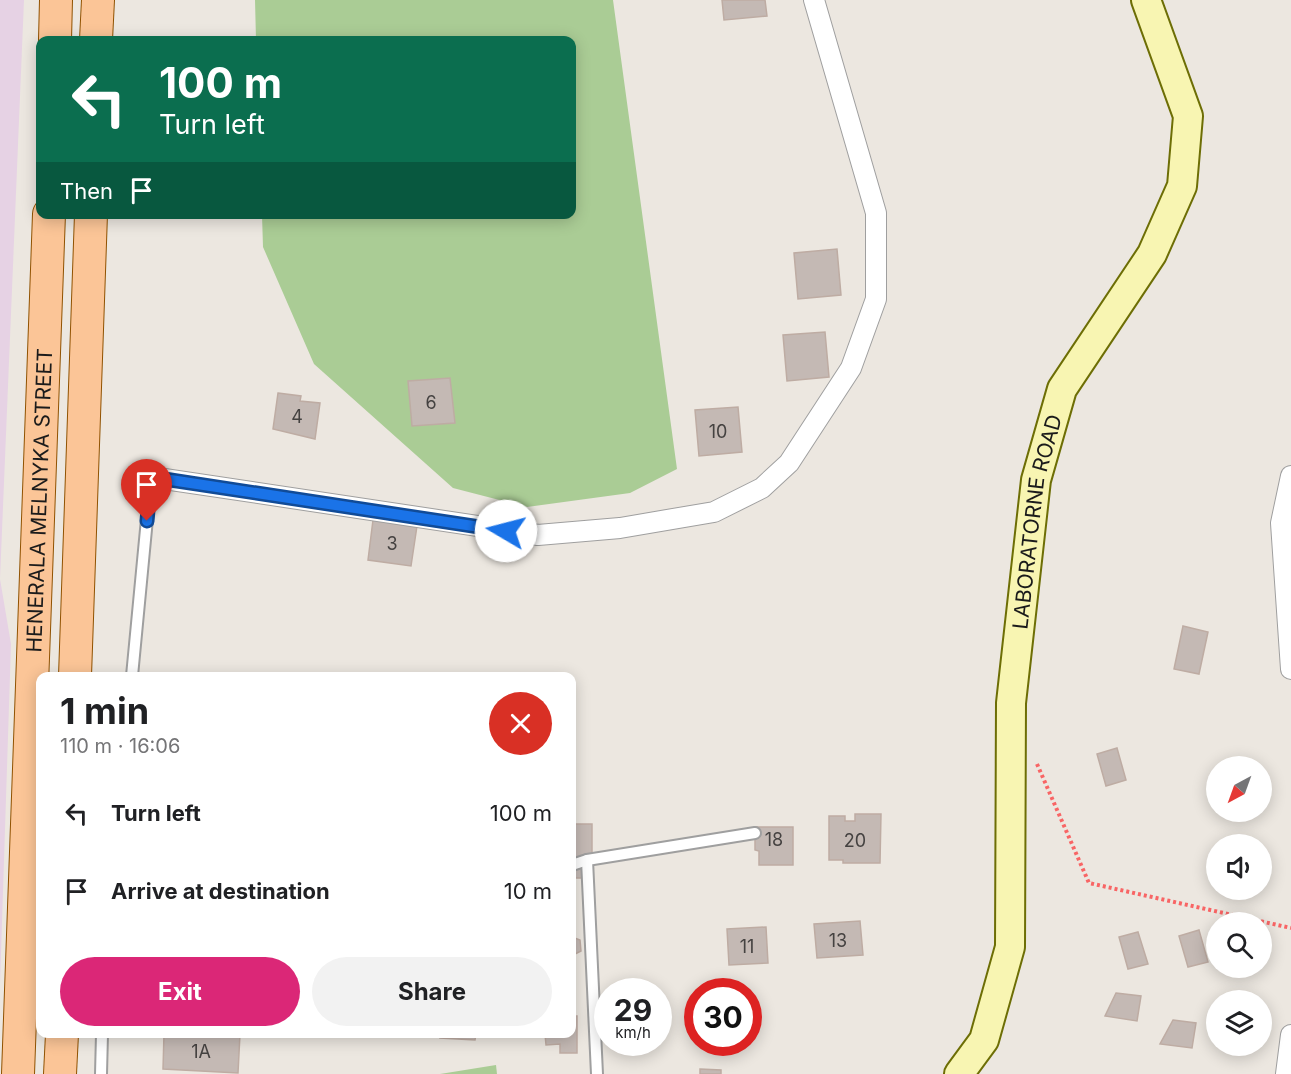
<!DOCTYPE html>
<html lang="en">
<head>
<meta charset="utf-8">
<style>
	body { margin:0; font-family:Inter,sans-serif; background:#f2f2f2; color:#202124; height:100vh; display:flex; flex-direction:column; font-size:22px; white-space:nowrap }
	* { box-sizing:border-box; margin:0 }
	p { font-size:20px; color:#757577 }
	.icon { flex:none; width:33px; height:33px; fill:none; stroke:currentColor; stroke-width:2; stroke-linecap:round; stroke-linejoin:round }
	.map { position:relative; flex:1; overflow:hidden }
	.sheet { position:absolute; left:36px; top:672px; width:540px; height:366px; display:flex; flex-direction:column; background:#fff; border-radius:12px; box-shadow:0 3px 15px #0003 }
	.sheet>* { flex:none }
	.guide { position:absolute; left:36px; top:36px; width:540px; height:183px; border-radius:12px; box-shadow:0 3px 15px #0003; background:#0b6e4f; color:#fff; overflow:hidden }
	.needle { width:39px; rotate:221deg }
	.tools { position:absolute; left:1206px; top:756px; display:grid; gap:12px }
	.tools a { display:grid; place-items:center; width:66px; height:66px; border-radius:50%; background:#fff; box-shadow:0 3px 15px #0003; font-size:30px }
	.speed { position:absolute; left:594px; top:978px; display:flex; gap:12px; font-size:30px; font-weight:700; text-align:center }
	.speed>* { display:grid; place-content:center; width:78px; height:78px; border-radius:50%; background:#fff; box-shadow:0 3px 15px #0003; line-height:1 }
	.speed small { font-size:15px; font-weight:400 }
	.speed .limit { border:9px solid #d22; background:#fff; color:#111 }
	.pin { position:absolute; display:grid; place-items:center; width:51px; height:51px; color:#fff; margin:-62px -26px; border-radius:50% 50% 50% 0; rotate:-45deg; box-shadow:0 0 6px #0007 }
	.pin .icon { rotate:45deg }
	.me { position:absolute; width:66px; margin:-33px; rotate:278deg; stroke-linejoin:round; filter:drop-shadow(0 0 4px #0008) }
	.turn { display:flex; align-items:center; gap:21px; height:126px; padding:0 24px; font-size:27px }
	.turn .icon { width:78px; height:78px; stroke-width:2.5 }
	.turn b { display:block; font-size:42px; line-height:51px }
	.then { display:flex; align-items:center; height:57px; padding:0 24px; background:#0003; gap:12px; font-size:22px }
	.round { display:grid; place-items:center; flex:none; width:63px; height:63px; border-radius:32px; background:#f2f2f2 }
	.head { display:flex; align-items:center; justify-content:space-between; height:102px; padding:0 24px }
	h1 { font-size:36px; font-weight:700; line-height:45px }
	.primary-button { display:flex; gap:12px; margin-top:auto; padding:12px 24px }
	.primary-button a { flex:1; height:69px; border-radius:36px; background:#db2777; color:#fff; font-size:24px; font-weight:700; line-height:69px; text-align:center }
	.primary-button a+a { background:#f2f2f2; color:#202124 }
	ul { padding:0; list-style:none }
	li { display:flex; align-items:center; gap:18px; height:78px; padding:0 24px }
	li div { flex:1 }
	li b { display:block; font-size:22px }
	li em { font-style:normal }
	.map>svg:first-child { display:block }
</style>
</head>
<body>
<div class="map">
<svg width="1291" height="1074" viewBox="0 0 1291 1074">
	<rect width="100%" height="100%" fill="#ece7e0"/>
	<polygon fill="#e6d2e4" points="0,0 24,0 0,579 11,644 0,984"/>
	<g fill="#aacc95">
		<polygon points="255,0 613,0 677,469 630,493 527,507 453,488 314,364 263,247 262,215 572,214 572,40 256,40"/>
		<polygon points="496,1065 497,1074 440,1074"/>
	</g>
	<g fill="#c4b9b4" stroke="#beaca3" stroke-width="1.5">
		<polygon points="722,0 765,0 767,16 724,20"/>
		<polygon points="837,249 841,295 798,299 794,253"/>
		<polygon points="825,332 829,377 787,381 783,335"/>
		<polygon points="450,378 455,423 412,426 408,381"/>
		<polygon points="278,393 301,396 300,401 320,403 315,439 273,429"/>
		<polygon points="738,407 742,452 699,456 695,410"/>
		<polygon points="373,520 417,526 411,566 368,560"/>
		<polygon points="1183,626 1208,632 1199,674 1174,669"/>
		<polygon points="1117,748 1126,780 1106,786 1097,754"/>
		<polygon points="855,814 881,814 880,863 843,863 843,860 829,860 829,816 845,816 845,821 855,821"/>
		<rect x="572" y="824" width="20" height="54"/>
		<polygon points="755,827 793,827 793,865 759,865 759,851 755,850"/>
		<polygon points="860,921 863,955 817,958 814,924"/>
		<polygon points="766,927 768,963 729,965 727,929"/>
		<polygon points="1199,930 1208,962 1188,967 1179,936"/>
		<polygon points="1138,932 1148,964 1128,969 1119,937"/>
		<polygon points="572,937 580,940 581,951 573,955 574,975 572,975"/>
		<polygon points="1116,993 1141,996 1137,1021 1105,1016"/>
		<polygon points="572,1016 577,1016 577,1053 560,1053 560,1044 546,1045 545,1034 572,1034"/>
		<polygon points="1173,1020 1196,1023 1192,1048 1160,1044"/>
		<polygon points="164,1034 240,1034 238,1073 163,1069"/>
		<polygon points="441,1034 476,1034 475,1040 440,1038"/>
		<polygon points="700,1069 721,1070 721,1074 700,1074"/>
	</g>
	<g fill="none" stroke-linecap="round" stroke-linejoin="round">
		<defs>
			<g id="service">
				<polyline points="132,676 151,477"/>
				<polyline points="587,860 597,1074"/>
				<polyline points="572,865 587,860 755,833"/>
				<polyline points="101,1074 102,1034"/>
			</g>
			<g id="minor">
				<polyline points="1291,476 1281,523 1291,669"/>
				<polyline points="151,477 538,535 620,528 714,512 762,488 789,463 851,368 876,299 876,213 814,0"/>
				<polyline points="1286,1074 1291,1035"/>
			</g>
			<g id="secondary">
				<path id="s1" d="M 959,1074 L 984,1040 L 1010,947 L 1011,703 L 1036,480 L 1062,389 L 1152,254 L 1182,186 L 1188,116 L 1146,0"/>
			</g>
			<g id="primary">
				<polyline points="55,40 56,0"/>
				<polyline points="96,40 98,0"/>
				<polyline points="75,676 91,214"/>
				<path id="s2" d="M 18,1074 L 49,214"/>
				<polyline points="60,1074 62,1034"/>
			</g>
		</defs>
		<use href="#service" stroke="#9f9f9f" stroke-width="14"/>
		<use href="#minor" stroke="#9f9f9f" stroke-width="22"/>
		<use href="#secondary" stroke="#6d6e05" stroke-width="32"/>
		<use href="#primary" stroke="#905201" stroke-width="34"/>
		<polyline stroke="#f86565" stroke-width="4" stroke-dasharray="3 3" stroke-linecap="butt" points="1037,764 1089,883 1291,928"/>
		<use href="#service" stroke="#fff" stroke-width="10"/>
		<use href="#minor" stroke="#fff" stroke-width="20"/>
		<use href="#secondary" stroke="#f8f5b2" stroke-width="28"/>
		<use href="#primary" stroke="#fbc597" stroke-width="32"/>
	</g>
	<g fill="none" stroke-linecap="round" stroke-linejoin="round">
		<defs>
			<polyline id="route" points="147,521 151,477 506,531"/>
		</defs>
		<use href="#route" stroke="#114b97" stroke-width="15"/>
		<use href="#route" stroke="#1a73e8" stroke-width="10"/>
	</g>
	<g text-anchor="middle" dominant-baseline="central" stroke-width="6" stroke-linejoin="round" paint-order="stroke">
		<g font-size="18" fill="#454241">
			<text x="431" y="402">6</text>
			<text x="297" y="416">4</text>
			<text x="718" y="431">10</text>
			<text x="392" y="543">3</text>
			<text x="774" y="839">18</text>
			<text x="855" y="840">20</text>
			<text x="838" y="940">13</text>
			<text x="747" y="946">11</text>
			<text x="201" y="1051">1А</text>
		</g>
		<g font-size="21" fill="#1b1b1b" stroke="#fff">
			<text stroke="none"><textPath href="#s2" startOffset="574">HENERALA MELNYKA STREET</textPath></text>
			<text stroke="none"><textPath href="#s1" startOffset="566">LABORATORNE ROAD</textPath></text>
		</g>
	</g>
</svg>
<div class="tools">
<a><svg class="needle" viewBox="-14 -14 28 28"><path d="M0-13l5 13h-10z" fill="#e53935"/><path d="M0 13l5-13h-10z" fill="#757577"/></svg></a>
<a><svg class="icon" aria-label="sound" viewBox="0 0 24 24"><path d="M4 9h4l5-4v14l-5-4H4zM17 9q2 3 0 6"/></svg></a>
<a><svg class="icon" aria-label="search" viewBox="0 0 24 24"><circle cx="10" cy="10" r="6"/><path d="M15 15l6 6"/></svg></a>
<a><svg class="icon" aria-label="layers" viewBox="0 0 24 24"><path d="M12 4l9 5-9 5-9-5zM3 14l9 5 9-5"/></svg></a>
</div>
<div class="speed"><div>29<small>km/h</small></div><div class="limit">30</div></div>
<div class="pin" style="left:147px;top:521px;background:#d93025"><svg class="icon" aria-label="arrive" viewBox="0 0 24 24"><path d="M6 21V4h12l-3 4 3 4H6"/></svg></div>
<svg class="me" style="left:506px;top:531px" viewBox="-20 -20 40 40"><circle r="19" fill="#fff"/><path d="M0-13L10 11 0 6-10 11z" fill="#1a73e8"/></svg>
<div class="guide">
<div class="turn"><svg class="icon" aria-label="left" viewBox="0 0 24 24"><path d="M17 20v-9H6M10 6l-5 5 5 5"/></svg><div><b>100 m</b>Turn left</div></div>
<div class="then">Then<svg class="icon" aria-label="arrive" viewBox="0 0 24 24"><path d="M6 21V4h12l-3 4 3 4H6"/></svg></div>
</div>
<section class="sheet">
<div class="head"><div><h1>1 min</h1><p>110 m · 16:06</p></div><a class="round" style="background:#d93025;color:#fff"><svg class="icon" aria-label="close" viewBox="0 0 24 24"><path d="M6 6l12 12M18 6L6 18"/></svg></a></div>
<ul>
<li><svg class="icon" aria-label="left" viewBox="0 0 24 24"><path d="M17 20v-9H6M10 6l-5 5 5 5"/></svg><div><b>Turn left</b></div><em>100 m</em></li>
<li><svg class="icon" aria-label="arrive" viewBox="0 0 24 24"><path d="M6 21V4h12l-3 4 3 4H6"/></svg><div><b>Arrive at destination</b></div><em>10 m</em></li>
</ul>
<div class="primary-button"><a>Exit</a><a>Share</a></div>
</section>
</div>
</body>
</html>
